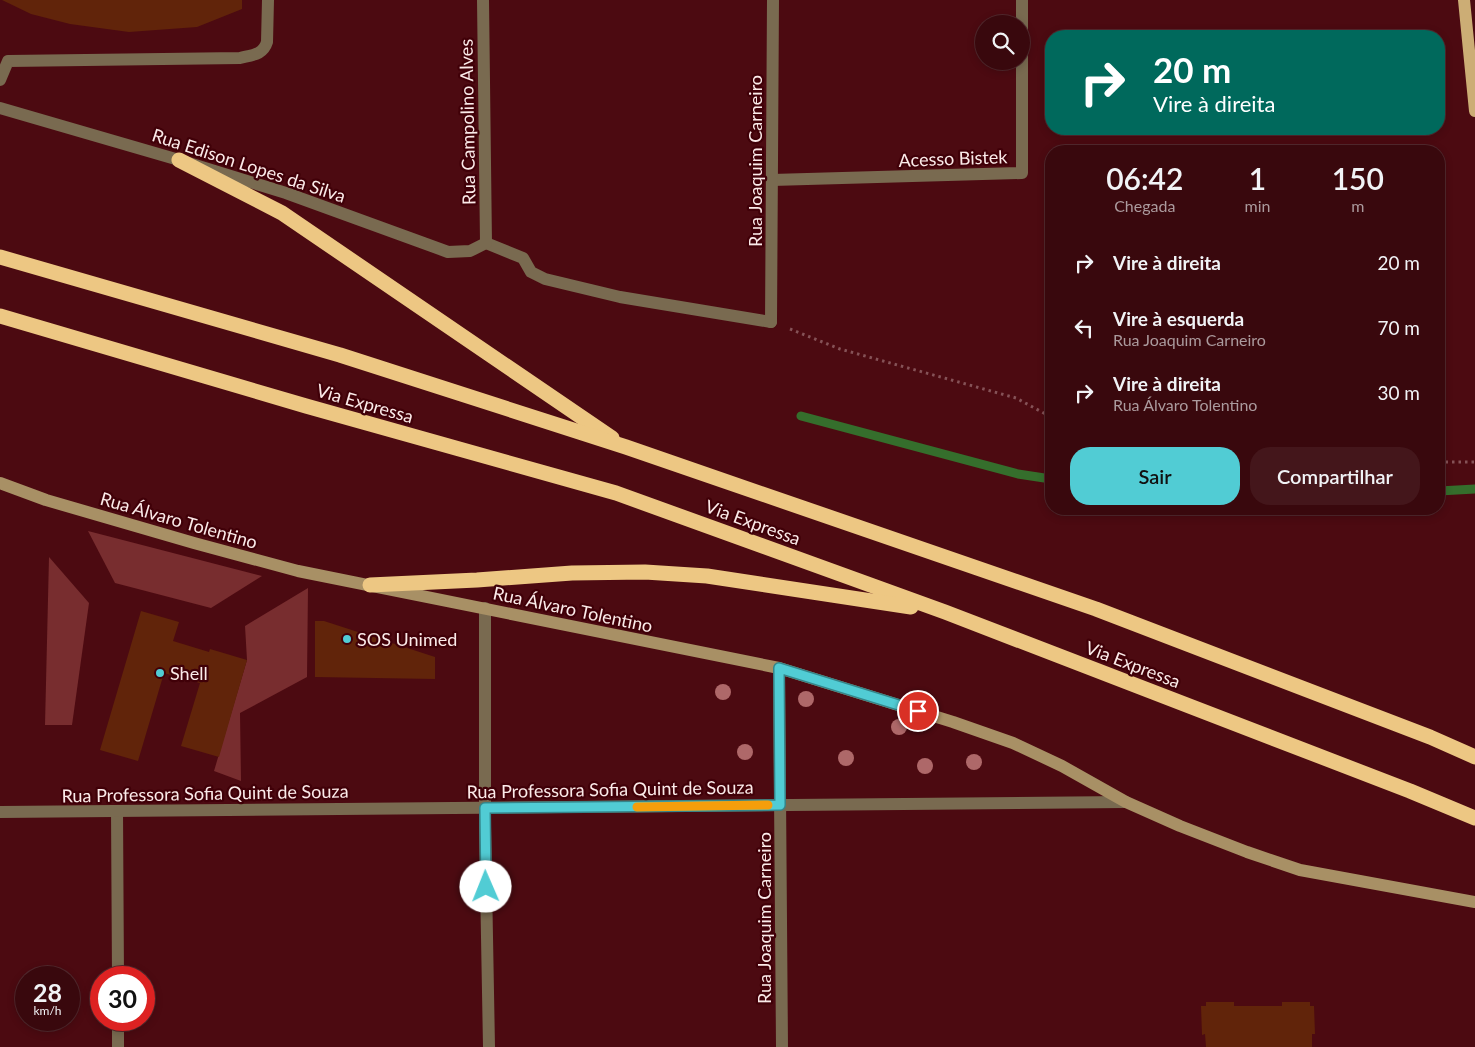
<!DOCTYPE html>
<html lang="pt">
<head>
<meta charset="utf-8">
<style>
	body { margin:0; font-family:Lato,sans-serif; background:#44161b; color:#f1f3f6; height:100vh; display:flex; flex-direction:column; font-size:19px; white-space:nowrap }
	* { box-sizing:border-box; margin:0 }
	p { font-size:16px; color:#ab9a9d }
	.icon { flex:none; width:28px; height:28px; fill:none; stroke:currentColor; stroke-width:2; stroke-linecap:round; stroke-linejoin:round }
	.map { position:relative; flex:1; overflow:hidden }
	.panel { position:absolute; left:1045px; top:145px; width:400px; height:370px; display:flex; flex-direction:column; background:#39080d; border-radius:20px; box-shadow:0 2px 8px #0003,0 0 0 1px #53292e }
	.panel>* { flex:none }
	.banner { position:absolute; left:1045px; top:30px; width:400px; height:105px; border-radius:20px; box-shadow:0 2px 8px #0003,0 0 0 1px #53292e; background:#00695c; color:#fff; overflow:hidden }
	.fabs { position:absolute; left:975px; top:15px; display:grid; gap:10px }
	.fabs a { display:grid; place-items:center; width:55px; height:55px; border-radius:50%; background:#39080d; box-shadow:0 2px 8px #0003,0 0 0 1px #53292e; font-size:25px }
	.speed { position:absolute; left:15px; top:966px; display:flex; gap:10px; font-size:25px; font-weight:700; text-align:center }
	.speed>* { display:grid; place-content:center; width:65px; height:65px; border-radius:50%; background:#39080d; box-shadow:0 2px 8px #0003,0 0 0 1px #53292e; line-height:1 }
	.speed small { font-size:12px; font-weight:400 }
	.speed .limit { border:8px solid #d22; background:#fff; color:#111 }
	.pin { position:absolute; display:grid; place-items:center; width:42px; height:42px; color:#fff; margin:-21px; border:2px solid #fff; border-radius:50%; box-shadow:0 1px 5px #0007 }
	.me { position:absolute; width:55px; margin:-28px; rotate:359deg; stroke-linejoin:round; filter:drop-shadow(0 0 4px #0008) }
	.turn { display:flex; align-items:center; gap:18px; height:105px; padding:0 25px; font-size:22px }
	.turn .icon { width:65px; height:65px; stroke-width:2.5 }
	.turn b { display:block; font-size:35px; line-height:42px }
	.eta { display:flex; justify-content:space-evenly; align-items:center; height:85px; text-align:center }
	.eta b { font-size:30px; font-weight:600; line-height:35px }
	.button { display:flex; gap:10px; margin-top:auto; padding:10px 25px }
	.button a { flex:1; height:58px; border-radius:20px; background:#51ccd4; color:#111; font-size:20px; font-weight:600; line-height:58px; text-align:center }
	.button a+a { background:#44161b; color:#f1f3f6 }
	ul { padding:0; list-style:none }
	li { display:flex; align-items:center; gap:15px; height:65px; padding:0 25px }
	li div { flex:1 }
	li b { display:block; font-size:19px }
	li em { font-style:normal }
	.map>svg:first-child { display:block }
</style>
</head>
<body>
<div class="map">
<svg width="1475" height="1047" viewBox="0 0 1475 1047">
	<rect width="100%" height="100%" fill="#4c0a11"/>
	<g fill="#782d2f">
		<polygon points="88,531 262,576 211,608 115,583"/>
		<polygon points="49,557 89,603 72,725 45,725"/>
		<polygon points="308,588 307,677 240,713 241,781 214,771 247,660 245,626"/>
	</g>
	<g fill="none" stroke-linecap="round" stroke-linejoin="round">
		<g stroke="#356e2c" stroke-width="9">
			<polyline points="801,416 1018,474 1051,479"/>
			<polyline points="1439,491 1475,489"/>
		</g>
	</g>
	<g fill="#61240a">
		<polygon points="2,0 242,0 242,9 197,27 129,32 70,24 31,14"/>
		<polygon points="141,611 179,622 173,641 209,652 210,649 247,660 219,757 181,746 200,683 164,673 138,761 100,750"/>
		<polygon points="315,621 324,621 435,657 435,679 315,677"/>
		<polygon points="1206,1002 1234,1002 1234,1006 1282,1006 1282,1002 1310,1002 1310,1006 1314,1006 1315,1034 1312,1034 1312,1047 1206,1047 1205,1034 1202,1035 1201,1006 1206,1006"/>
	</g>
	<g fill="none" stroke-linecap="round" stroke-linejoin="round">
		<g stroke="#855257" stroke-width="3" stroke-dasharray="2.5 4" stroke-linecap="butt">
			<polyline points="790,329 840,349 1016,398 1051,417"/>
			<polyline points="1439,462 1475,462"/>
		</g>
		<g stroke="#796a50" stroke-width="12">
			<path d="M 0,80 L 8,61 L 240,58 C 252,55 263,55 267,42 L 268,0"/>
			<polyline points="772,180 1022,173 1022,0"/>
			<polyline points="486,243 523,258 531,272 545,279 620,297 771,322"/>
		</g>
		<g stroke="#796a50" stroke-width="12">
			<polyline points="771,322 773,0"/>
			<polyline points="485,608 485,827 489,1047"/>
			<polyline points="779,668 782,1047"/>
			<polyline points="117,811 118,978"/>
			<polyline points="0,812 1126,802"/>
			<polyline points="118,1020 118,1047"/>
		</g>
		<polyline stroke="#796a50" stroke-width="12" points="0,108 179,160 286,193 448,252 470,251 486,243 483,0"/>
		<polyline stroke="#a89065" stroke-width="12" points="0,483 46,500 194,543 298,571 779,668 953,722 1013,743 1062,766 1126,802 1180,826 1247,852 1300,870 1475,902"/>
		<polyline stroke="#ccad75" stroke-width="12" points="1464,0 1475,111"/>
		<g stroke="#edc783" stroke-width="15">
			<polyline points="179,160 282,213 612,438"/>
			<polyline points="0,257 340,355 626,447 1096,609 1430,737 1475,757"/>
			<polyline points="0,316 306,406 616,493 945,612 1410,791 1475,818"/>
			<polyline points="370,585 477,580 572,573 645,572 707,576 911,607"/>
		</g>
	</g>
	<g fill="#ae6869">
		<circle cx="723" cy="692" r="8"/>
		<circle cx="806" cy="699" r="8"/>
		<circle cx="899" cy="727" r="8"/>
		<circle cx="745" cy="752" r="8"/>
		<circle cx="846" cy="758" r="8"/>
		<circle cx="974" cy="762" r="8"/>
		<circle cx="925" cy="766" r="8"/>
	</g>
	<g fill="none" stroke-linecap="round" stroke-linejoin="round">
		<defs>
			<polyline id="route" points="486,887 485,808 780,805 779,668 918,711"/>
		</defs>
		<use href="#route" stroke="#35858a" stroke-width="12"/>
		<use href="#route" stroke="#51ccd4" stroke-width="9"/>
		<polyline stroke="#f59e0b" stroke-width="9" points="637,807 768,805"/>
	</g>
	<g fill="#51ccd4" stroke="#400008" stroke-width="2">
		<circle cx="347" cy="639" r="5"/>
		<circle cx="160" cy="673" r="5"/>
	</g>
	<g text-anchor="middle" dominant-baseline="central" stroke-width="4.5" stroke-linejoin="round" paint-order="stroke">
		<g font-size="18" fill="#fbeae9" stroke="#400008">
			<text transform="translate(467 122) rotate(-91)">Rua Campolino Alves</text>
			<text transform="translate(953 158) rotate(-2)">Acesso Bistek</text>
			<text transform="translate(755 161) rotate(-90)">Rua Joaquim Carneiro</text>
			<text transform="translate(249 165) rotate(18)">Rua Edison Lopes da Silva</text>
			<text transform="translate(365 403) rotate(16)">Via Expressa</text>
			<text transform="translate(179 520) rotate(16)">Rua Álvaro Tolentino</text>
			<text transform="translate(753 522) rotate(20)">Via Expressa</text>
			<text transform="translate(573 609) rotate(12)">Rua Álvaro Tolentino</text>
			<text transform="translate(1133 664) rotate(21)">Via Expressa</text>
			<text transform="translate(610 789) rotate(-1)">Rua Professora Sofia Quint de Souza</text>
			<text transform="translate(205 793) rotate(-1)">Rua Professora Sofia Quint de Souza</text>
			<text transform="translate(764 918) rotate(-90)">Rua Joaquim Carneiro</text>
		</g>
		<g font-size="18" fill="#fbeae9" stroke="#400008" text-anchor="start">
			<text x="357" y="639">SOS Unimed</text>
			<text x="170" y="673">Shell</text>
		</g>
	</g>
</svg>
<div class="fabs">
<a><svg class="icon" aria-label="search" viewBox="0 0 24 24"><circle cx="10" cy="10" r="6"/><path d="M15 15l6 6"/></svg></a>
</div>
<div class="speed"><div>28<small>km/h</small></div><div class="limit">30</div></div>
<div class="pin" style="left:918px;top:711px;background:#d93025"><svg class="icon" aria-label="arrive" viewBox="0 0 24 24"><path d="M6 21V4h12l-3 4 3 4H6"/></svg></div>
<svg class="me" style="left:486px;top:887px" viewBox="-20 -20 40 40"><circle r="19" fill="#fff"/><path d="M0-13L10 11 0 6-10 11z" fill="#51ccd4"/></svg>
<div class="banner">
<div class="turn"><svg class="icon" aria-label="right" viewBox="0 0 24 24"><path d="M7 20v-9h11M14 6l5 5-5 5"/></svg><div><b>20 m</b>Vire à direita</div></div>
</div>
<section class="panel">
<div class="eta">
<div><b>06:42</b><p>Chegada</p></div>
<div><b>1</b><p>min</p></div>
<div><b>150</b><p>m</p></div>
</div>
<ul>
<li><svg class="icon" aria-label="right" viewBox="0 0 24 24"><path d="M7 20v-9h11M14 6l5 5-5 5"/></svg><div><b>Vire à direita</b></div><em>20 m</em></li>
<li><svg class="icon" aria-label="left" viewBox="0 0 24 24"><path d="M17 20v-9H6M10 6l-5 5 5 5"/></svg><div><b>Vire à esquerda</b><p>Rua Joaquim Carneiro</p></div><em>70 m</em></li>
<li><svg class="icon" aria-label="right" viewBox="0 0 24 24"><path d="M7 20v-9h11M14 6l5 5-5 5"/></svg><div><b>Vire à direita</b><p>Rua Álvaro Tolentino</p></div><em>30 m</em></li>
</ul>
<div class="button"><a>Sair</a><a>Compartilhar</a></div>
</section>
</div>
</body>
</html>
